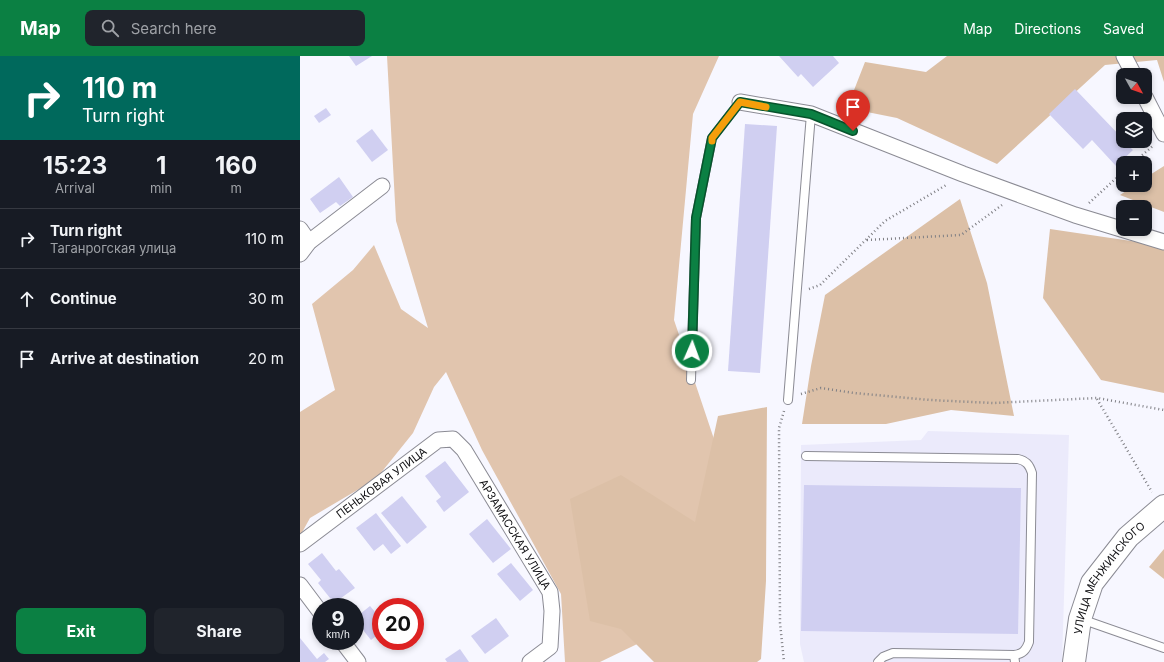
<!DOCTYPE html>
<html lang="en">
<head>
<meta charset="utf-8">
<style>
	body { margin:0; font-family:Inter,sans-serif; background:#20242c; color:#f1f3f6; height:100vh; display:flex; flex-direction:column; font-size:15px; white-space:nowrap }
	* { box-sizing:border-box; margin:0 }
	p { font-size:13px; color:#9ea1a6 }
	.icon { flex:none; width:22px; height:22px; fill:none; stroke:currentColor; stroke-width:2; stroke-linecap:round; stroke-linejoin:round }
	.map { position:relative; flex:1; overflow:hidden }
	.panel { display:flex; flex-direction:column; background:#171b24; width:300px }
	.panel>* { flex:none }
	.banner { background:#00695c; color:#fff; overflow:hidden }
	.needle { width:26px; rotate:130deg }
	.buttons { position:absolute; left:816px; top:12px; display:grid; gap:8px }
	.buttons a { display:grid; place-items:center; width:36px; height:36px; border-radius:8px; background:#171b24; box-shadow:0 2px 6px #0003; font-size:20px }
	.speed { position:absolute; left:12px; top:542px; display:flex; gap:8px; font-size:20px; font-weight:700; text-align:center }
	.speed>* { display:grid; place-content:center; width:52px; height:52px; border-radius:50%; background:#171b24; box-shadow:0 2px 6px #0003; line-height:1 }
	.speed small { font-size:10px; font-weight:400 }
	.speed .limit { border:6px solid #d22; background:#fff; color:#111 }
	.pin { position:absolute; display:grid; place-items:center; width:34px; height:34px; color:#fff; margin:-41px -17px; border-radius:50% 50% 50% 0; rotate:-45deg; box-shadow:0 0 4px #0007 }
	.pin .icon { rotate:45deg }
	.me { position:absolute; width:44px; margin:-22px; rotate:2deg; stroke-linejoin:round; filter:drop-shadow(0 0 3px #0008) }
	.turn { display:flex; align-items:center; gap:14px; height:84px; padding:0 16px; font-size:18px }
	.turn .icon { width:52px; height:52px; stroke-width:2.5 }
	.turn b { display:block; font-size:28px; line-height:34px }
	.eta { display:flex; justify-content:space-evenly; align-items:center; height:68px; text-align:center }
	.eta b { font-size:24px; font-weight:700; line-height:28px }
	.cta { display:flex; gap:8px; margin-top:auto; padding:8px 16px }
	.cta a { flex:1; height:46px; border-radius:8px; background:#0b8043; color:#fff; font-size:16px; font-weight:700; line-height:46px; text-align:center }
	.cta a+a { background:#20242c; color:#f1f3f6 }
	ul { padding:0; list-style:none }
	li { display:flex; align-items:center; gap:12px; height:60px; padding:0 16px; border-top:1px solid #363941 }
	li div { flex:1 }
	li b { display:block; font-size:15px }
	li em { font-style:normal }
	header { display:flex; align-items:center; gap:24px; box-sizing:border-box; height:56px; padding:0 20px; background:#0b8043; color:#fff }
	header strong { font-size:19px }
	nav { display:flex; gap:22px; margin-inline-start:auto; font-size:14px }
	.search { width:280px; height:36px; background:#20242c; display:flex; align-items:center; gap:10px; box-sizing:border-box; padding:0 14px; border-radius:8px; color:#9ea1a6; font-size:15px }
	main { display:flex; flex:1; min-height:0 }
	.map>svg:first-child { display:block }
</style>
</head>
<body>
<header>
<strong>Map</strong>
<div class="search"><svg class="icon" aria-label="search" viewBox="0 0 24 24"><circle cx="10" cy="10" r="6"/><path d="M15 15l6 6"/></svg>Search here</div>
<nav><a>Map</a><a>Directions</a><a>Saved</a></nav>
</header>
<main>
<section class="panel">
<div class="banner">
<div class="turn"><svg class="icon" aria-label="right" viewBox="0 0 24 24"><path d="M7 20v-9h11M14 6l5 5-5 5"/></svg><div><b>110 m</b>Turn right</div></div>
</div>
<div class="eta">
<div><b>15:23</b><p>Arrival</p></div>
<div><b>1</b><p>min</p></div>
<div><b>160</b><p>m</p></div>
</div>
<ul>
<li><svg class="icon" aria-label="right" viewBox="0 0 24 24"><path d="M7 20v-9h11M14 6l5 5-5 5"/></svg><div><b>Turn right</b><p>Таганрогская улица</p></div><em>110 m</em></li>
<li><svg class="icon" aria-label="ahead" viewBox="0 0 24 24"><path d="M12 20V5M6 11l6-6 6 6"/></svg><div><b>Continue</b></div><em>30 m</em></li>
<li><svg class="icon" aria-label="arrive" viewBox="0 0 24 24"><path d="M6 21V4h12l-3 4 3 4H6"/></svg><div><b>Arrive at destination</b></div><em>20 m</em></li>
</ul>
<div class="cta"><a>Exit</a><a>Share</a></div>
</section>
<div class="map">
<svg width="864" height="606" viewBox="0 0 864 606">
	<rect width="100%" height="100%" fill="#f7f7ff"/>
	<polygon fill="#ebeafb" points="628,375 769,379 762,606 504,606 500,588 501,389 621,384"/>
	<polygon fill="#e1c5ae" points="87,0 419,0 393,58 374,264 417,392 422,547 300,606 265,606 261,538 182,394 146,316 134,331 113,377 76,423 10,462 0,480 0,356 35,334 12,248 53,214 74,189 101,253 128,272 96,165"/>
	<g fill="#dcc0a7">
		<polygon points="647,0 864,0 864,26 857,4 805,9 697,108 597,62 547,52 565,6 626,16"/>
		<polygon points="864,110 864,156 820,139 835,129 845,129 845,122"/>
		<polygon points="660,143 687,227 714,360 651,354 586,368 502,368 511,310 525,239"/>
		<polygon points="750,173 858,189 864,191 864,337 801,324 743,242"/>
		<polygon points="467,351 466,525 461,603 457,606 354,606 321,573 290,565 270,443 321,419 395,466 418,360"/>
		<polygon points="864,493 864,523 849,511"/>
	</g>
	<g fill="#d0cff1">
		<polygon points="49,0 72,0 56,10"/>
		<polygon points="479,0 533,0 539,7 513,31 501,18 498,21"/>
		<polygon points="775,33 823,83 823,85 833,94 816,110 792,84 783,93 749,58"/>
		<polygon points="26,52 31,59 19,67 14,60"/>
		<polygon points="445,68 477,70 460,317 428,315"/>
		<polygon points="72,73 88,94 72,106 56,85"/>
		<polygon points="39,121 53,141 40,150 36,146 20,157 10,143"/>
		<polygon points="145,405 169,436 144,456 136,445 141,441 125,420"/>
		<polygon points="504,429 721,432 718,578 501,575"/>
		<polygon points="102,440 127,471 107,488 81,457"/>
		<polygon points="76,457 101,490 91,498 83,488 74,495 56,472"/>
		<polygon points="187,463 211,493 193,507 169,478"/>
		<polygon points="22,497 36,515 39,513 55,532 34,547 18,527 21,524 8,508"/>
		<polygon points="211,507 233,534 220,545 197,518"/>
		<polygon points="70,550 81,563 81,576 71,584 55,564 55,562"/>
		<polygon points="196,562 209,580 185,598 171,580"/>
		<polygon points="0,582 17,603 24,597 29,603 25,606 0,606"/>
		<polygon points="160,593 169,606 147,606 145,603"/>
	</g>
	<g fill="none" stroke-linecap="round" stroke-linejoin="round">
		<defs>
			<g id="lane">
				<polyline points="391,324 396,162 412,82 440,46"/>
				<polyline points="488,344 511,58"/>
				<path d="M 506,400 L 718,403 C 726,405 729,408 732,417 L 729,586 C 726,594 723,598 714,599"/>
				<polyline points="781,563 864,592"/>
				<polyline points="578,606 583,601 593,597 714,599 715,606"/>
			</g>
			<g id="street">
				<polyline points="824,0 834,19"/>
				<polyline points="845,41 864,78"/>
				<polyline points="440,46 511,58 663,118 775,159 864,186"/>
				<polyline points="0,173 9,186"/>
				<polyline points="0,198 9,186 82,130"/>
				<path id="s1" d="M 0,488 L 138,384 L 153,383 L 164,394 L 250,536 L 252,555 L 250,591 L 230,606"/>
				<polyline points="0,529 21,557"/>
				<polyline points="42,585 58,606"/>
			</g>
			<g id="secondary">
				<path id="s2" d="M 774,606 L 780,563 L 792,527 L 828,481 L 864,450"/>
			</g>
		</defs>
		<use href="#lane" stroke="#8b8b94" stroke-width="10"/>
		<use href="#street" stroke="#8b8b94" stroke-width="17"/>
		<use href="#secondary" stroke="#8b8b94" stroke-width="24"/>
		<g stroke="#7f7f84" stroke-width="2.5" stroke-dasharray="1 3" stroke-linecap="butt">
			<polyline points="833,107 854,89"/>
			<polyline points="789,147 823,116"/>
			<polyline points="567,184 661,179 702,149"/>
			<polyline points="509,233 520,229 585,165 648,128"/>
			<polyline points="501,338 521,332 554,337 630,344 693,347 797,342 864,354"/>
			<polyline points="797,343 852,436"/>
			<polyline points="484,355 479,372 480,567 484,606"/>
		</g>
		<use href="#lane" stroke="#fff" stroke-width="8"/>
		<use href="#street" stroke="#fff" stroke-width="15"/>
		<use href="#secondary" stroke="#fff" stroke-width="22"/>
	</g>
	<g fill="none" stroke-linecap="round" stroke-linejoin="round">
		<defs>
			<polyline id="route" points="392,295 396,162 412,82 440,46 511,58 553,75"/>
		</defs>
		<use href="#route" stroke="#07532c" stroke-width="10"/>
		<use href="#route" stroke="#0b8043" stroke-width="7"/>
		<polyline stroke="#f59e0b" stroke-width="7" points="412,85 412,82 440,46 466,51"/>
	</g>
	<g text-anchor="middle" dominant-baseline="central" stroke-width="3" stroke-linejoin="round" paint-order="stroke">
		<g font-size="11" fill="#101013" stroke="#f7f7ff">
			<text stroke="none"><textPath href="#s1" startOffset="102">ПЕНЬКОВАЯ УЛИЦА</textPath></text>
			<text stroke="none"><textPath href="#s1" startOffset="302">АРЗАМАССКАЯ УЛИЦА</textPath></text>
			<text stroke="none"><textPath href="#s2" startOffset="94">УЛИЦА МЕНЖИНСКОГО</textPath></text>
		</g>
	</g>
</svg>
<div class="buttons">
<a><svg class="needle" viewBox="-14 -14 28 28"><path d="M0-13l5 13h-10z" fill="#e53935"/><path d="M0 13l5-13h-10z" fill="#9ea1a6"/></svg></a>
<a><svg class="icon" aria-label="layers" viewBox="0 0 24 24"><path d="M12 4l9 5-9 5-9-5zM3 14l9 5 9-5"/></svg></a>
<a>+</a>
<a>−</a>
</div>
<div class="speed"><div>9<small>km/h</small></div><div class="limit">20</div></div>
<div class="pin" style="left:553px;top:75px;background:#d93025"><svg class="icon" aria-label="arrive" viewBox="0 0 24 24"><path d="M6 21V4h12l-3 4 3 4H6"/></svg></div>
<svg class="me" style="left:392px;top:295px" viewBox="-20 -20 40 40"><circle r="17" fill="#0b8043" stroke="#fff" stroke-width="3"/><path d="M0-11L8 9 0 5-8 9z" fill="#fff"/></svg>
</div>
</main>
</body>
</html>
